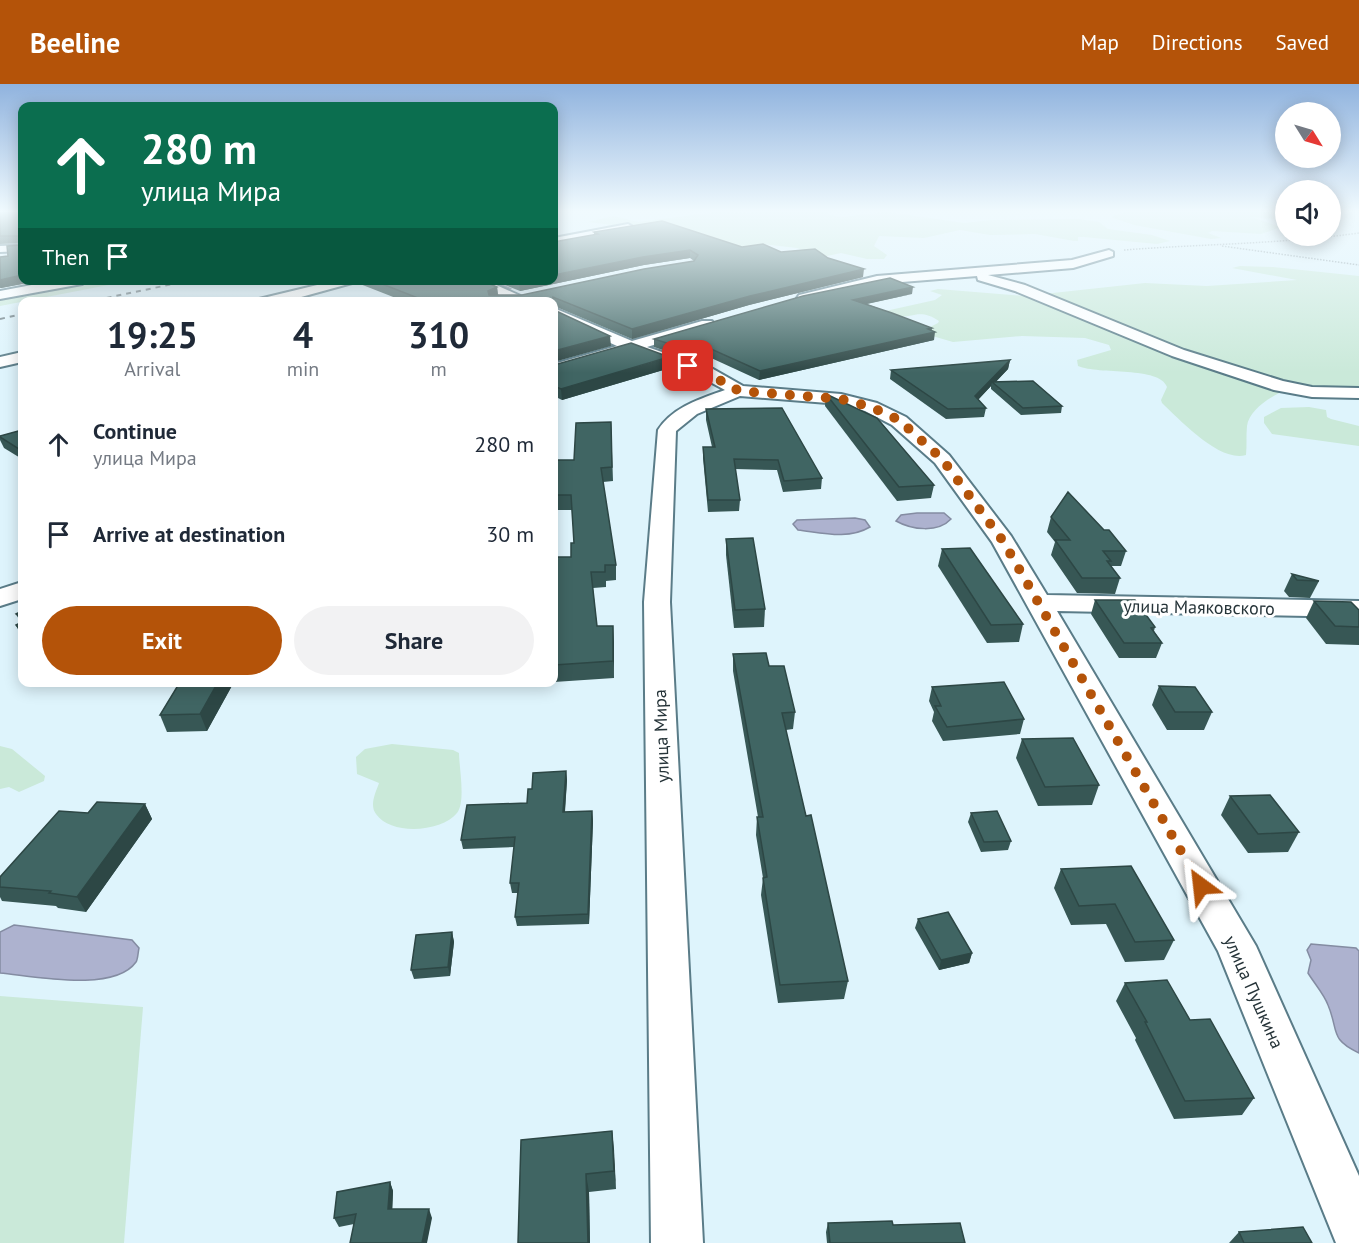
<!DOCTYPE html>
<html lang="en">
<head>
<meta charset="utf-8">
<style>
	body { margin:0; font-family:"PT Sans",sans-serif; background:#f2f2f3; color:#1f2937; height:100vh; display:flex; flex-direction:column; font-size:22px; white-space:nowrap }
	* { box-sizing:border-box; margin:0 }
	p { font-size:20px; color:#747a83 }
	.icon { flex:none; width:33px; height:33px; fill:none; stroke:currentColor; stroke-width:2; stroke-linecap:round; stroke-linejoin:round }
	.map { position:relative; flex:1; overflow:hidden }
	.sheet { position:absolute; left:18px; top:213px; width:540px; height:390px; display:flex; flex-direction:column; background:#fff; border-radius:12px; box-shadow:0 3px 15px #0003 }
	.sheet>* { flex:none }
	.banner { position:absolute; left:18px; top:18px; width:540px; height:183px; border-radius:12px; box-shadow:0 3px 15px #0003; background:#0b6e4f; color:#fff; overflow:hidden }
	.needle { width:39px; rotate:127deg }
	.controls { position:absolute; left:1275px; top:18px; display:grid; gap:12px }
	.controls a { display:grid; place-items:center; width:66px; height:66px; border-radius:50%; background:#fff; box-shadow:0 3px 15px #0003; font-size:30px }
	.pin { position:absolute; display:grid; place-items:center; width:51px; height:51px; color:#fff; margin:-26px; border-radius:12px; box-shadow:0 3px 9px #0006 }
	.me { position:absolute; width:66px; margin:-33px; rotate:330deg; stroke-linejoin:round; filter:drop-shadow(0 0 4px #0008) }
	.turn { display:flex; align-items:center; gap:21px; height:126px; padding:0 24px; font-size:27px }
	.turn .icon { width:78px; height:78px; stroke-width:2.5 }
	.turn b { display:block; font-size:42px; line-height:51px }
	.then { display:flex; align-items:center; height:57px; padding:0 24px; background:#0003; gap:12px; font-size:22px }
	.eta { display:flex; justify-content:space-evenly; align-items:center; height:102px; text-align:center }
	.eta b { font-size:36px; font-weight:600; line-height:42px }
	.action { display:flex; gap:12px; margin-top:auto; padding:12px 24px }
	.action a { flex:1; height:69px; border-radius:36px; background:#b45309; color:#fff; font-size:24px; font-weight:600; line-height:69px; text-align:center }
	.action a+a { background:#f2f2f3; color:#1f2937 }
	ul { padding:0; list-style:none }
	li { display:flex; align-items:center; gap:18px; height:90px; padding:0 24px }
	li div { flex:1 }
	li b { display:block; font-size:22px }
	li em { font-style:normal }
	header { display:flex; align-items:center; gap:36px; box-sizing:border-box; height:84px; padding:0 30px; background:#b45309; color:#fff }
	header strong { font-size:28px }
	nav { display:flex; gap:33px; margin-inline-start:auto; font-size:21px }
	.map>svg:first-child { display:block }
</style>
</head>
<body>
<header>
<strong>Beeline</strong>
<nav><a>Map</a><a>Directions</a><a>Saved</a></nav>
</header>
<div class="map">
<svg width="1359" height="1159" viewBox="0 0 1359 1159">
	<rect width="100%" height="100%" fill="#def4fc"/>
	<g fill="#cae9d9">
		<polygon points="773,126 827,126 830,131 842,133 887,128 964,139 991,136 1078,135 1099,138 1108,145 1152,151 1170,157 1157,160 1084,153 1078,153 1078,157 1074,157 1035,150 990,151 960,146 924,154 879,152 874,162 887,171 884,175 867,175 841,169 827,172 817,171 797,164 762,160 735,164 670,139 621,142 588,138 614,132 638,138 717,128 749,129"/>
		<polygon points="1130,126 1285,126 1285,136 1251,133 1281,143 1261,150 1212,147 1208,149 1221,154 1211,155 1134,141 1111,133"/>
		<path d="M 1240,182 L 1273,183 L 1359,192 L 1359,306 L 1289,305 C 1274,310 1249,325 1247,342 C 1246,352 1247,361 1246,371 C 1220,379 1180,336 1162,319 L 1161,316 L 1167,303 C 1160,282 1099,291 1078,282 L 1077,276 L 1111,266 L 1109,261 L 1085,254 L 1022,252 L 953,258 L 929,251 L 928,244 L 938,239 L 939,237 C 920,224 913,234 895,233 C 891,233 885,229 881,228 L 935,216 L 942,211 L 930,207 L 938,205 L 1025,212 L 1145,199 L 1207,202 L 1297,196 L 1232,184 Z"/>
		<polygon points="108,197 129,197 0,222 0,214"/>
		<polygon points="1309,323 1326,326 1327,333 1331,335 1359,342 1359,362 1272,350 1264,339 1264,333 1281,324"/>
		<path d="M 392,660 L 453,666 L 459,669 C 459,683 466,718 457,729 C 442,748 391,752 376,730 C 369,721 376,708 379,699 L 357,690 L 356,673 L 365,665 Z"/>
		<polygon points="0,662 12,665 45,692 44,697 19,708 9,703 0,705"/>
		<polygon points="0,912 143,923 124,1159 0,1159"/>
	</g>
	<g fill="#adb2cf" stroke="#848ca2" stroke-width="1.5">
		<path d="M 917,429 L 944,429 L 951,435 C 938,449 912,446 896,437 L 901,431 Z"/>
		<path d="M 855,434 L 865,436 L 870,443 C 848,456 823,449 798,446 L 793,440 L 797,436 Z"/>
		<path d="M 14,841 L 132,856 L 139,864 C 138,868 138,875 136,878 C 114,909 33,892 0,889 L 0,848 Z"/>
		<path d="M 1311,860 L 1356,864 L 1359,867 L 1359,969 C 1329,955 1339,947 1328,921 C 1324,910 1314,899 1308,889 L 1311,876 L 1307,866 Z"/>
	</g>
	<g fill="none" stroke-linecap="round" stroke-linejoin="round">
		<polygon fill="#848ca2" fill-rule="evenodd" points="492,196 511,204 512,205 509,206 486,196"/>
		<defs>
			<g id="minor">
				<polygon points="628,140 633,143 632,145 554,160 554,154"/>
				<polygon points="22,161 22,167 0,168 0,162"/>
				<polygon points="1109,166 1113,168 1113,172 1073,184 988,191 1025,201 1184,266 1283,297 1312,303 1359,304 1359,314 1312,313 1274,306 1172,272 1015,207 978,196 977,192 877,200 804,218 797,214 799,211 877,192 1072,176"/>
				<polygon points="58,196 88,196 82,200 0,215 0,207"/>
				<polygon points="338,196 363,196 283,218 258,218 259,215"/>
				<polygon points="466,196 485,196 534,218 515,218"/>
				<path d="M 554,224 L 632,257 L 702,237 L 712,237 L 714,240 L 712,243 L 647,263 L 713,285 L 743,302 L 841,310 L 877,319 L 906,333 L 949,371 L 1011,452 L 1047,511 L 1359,517 L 1359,533 L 1057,527 L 1256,862 L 1359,1092 L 1359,1159 L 1336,1159 L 1218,867 L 992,458 L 935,379 L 892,341 L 865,327 L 840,320 L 740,312 L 697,330 L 676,347 L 670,518 L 703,1159 L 651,1159 L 644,518 L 658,346 C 673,323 700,315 725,306 L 701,293 L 631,267 L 554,290 L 554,280 L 617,262 L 554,233 Z"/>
				<polygon points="22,268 22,278 0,283 0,273"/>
				<polygon points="22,498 22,515 0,522 0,505"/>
			</g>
		</defs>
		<use href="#minor" stroke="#5a7c88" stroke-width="4"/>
		<g stroke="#8a9ca3" stroke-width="1.5" stroke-dasharray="1.5 1.5" stroke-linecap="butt">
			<polyline points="1222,162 1359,181"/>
			<path d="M 1124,166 C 1202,160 1281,160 1359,149"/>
		</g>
		<use href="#minor" fill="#fff" fill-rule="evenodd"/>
		<polyline stroke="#697a80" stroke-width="1.5" stroke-dasharray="4 4" stroke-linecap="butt" points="554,129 569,126"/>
		<g stroke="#697a80" stroke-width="2" stroke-dasharray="5 5" stroke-linecap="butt">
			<polyline points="87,218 192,196"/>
			<polyline points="0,235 22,230"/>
		</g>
	</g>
	<g fill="#375755">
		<polygon points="0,126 22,126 22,196 43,196 1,204 0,204 0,173 8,172 21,161 21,159 0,160"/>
		<polygon points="594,148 781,168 828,174 863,193 749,221 632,255 554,222 554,218 406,218 360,200 360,196 481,196 497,203 498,211 522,211 694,177 690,174 644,181 520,207 492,196 554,196 594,150"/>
		<polygon points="912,210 867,220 932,244 931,246 934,256 759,296 709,273 695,277 654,263 654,255"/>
		<polygon points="1010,276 1008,285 995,298 1062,322 1061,329 1021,331 991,305 991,302 978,316 986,324 984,333 946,335 890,295 891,286"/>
		<polygon points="554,281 670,284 562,316 554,312"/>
		<polygon points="826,310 934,401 931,414 897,417 825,322"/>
		<polygon points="706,325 822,394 821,405 783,408 777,386 735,385 740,416 739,427 708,428 703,374 703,363 712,363 706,336"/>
		<polygon points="611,338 613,397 603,398 616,481 616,496 606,497 606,503 593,504 597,542 613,542 614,594 554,598 554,473 571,473 574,459 572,426 554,426 554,376 574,376"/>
		<polygon points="22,346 22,375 4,364 0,356 0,352"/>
		<polygon points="1051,433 1104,446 1126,467 1121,482 1111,482 1120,494 1115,510 1077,509 1051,471 1055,458 1047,448"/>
		<polygon points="726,455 765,525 764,543 734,544 726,471"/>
		<polygon points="942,465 1023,540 1019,558 987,559 938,482"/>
		<polygon points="1292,490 1319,497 1310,514 1289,513 1284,507"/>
		<polygon points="1095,516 1155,543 1154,547 1162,559 1156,574 1119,574 1091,530"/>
		<polygon points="1314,517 1359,526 1359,561 1326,560 1306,534"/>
		<polygon points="22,527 22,554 16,541 21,539 16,530"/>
		<polygon points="733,570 769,582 795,628 793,645 786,646 806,732 848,897 844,915 778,919 761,811 763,794 756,751 757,733 758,733 733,587"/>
		<polygon points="180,598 234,598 207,647 167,648 160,631"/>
		<polygon points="531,598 550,598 531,600"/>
		<polygon points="1159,602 1212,628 1204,646 1167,646 1152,621"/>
		<polygon points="932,603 1024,635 1020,650 943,657 932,637 934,628 929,617"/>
		<polygon points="1022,655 1099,701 1092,721 1038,722 1016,674"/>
		<polygon points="566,687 567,696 565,728 592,727 593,737 589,840 517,842 515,833 518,809 512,809 510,799 514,763 463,765 461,756 527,719 532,705"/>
		<polygon points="1230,712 1299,748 1288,768 1248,769 1221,731"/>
		<polygon points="145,720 152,735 86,828 58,824 56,822 2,817 0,813 0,793 88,729"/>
		<polygon points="971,729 1011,757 1008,766 981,768 968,738"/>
		<polygon points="1061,785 1174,856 1164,876 1125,878 1106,840 1071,841 1054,804"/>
		<polygon points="918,835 972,869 969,879 939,886 915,844"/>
		<polygon points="452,848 454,858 450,892 414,895 411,886"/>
		<polygon points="1125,899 1190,936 1254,1014 1242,1031 1174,1035 1135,956 1136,954 1116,917"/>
		<polygon points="612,1047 616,1105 589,1108 590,1159 518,1159"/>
		<polygon points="390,1098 393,1107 392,1125 432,1134 354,1140 339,1143 334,1134"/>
		<polygon points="828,1139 893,1141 965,1159 827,1159 826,1148"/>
		<polygon points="1239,1148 1312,1159 1229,1159"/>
	</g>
	<g fill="#2d4745">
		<polygon points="690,166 690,174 644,181 520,207 519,198 526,196 554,196 554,191 643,173"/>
		<polygon points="864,185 863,193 749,221 632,255 632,245 750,212"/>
		<polygon points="22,191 22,196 43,196 1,204 0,202 0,196"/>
		<polygon points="497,203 498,212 489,216 488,207"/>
		<polygon points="913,203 912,210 852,223 853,216"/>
		<polygon points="932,244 931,249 935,248 934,256 759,296 760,287"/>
		<polygon points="610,252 611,262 554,278 554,267"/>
		<polygon points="709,264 709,273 695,277 695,268"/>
		<polygon points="669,273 670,284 562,316 561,305"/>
		<polygon points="1010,276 1008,285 994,300 992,298 991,302 973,321 975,312"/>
		<polygon points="613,542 614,558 614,594 613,577"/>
		<polygon points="218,598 234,598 207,647 200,630"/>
		<polygon points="566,687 567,696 564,738 563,728"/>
		<polygon points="145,720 152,735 86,828 77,813"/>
		<polygon points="592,727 593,737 589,840 588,830"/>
		<polygon points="452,848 454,858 450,892 448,883"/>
		<polygon points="972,869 969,879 939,886 941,876"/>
		<polygon points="612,1047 614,1065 616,1105 614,1087"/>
		<polygon points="586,1090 589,1108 590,1159 588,1159"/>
		<polygon points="390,1098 393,1107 392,1134 388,1125"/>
		<polygon points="429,1125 432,1134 427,1159 422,1159"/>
	</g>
	<g fill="#406563" stroke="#2d4745" stroke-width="1.5">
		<polygon points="0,126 22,126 22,191 0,196 0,173 8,172 7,162 21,161 21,152 0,152"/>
		<polygon points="662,137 742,163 763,160 781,168 815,165 828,174 864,185 750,212 632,245 553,213 553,218 428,218 372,196 481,196 497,203 488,207 489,211 522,211 644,185 694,177 698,171 690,166 643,173 554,191 554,158 598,150 594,148"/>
		<polygon points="890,194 913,203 853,216 892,229 932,244 928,245 935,248 760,287 709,264 695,268 654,255 803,212"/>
		<polygon points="554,226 610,252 554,267"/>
		<polygon points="631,259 669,273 561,305 554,302 554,281"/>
		<polygon points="1010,276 975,312 986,324 948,325 891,286"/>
		<polygon points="1033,297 1062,322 1023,324 992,298"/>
		<polygon points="826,310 877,334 934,401 899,403"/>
		<polygon points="782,324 822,394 784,397 778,376 734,375 740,416 708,416 703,363 715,363 706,325"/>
		<polygon points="611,338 612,383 601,384 616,481 605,481 605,488 591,488 597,542 613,542 613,577 554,581 554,473 571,473 571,459 574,459 571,411 554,411 554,376 574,376 576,339"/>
		<polygon points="22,346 22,367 0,353 0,352"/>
		<polygon points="1068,408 1104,446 1109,446 1126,467 1103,467 1111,477 1107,477 1120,494 1082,494 1055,456 1070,456 1051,433"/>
		<polygon points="753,454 765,525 735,526 726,455"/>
		<polygon points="970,464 1023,540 991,541 942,465"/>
		<polygon points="1292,490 1319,497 1297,496"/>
		<polygon points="1095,516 1135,516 1155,543 1151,544 1162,559 1124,559"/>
		<polygon points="1314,517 1351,518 1359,526 1359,543 1335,542"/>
		<polygon points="22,527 22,535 16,530"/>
		<polygon points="22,538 22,548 16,541"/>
		<polygon points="766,569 769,582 784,582 795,628 782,629 806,732 811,731 848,897 780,901 763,794 767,793 757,733 763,733 733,570"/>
		<polygon points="180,598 218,598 200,630 160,631"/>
		<polygon points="1004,598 1024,635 947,643 935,622 941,622 932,603"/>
		<polygon points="1159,602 1195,603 1212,628 1175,628"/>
		<polygon points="1073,654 1099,701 1045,703 1022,655"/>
		<polygon points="566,687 563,728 592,727 588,830 515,833 519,799 510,799 515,753 461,756 467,721 527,719 528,705 532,705 533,689"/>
		<polygon points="1270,711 1299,748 1258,750 1230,712"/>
		<polygon points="97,718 145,720 77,813 49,809 51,807 0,803 0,793 59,727 88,729"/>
		<polygon points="997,727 1011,757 984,758 971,729"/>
		<polygon points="1131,782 1174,856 1135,858 1115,820 1079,822 1061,785"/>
		<polygon points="948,828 972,869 941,876 918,835"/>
		<polygon points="452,848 448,883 411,886 416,851"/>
		<polygon points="1167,896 1190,936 1210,935 1254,1014 1185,1017 1145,938 1147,938 1125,899"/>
		<polygon points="612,1047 614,1087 586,1090 588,1159 518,1159 521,1056"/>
		<polygon points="390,1098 388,1125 429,1125 422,1159 350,1159 356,1130 334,1134 337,1108"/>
		<polygon points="892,1137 893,1141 960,1139 965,1159 830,1159 828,1139"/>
		<polygon points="1303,1143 1312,1159 1244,1159 1239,1148"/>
	</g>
	<linearGradient id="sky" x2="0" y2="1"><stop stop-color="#90b3de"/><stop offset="0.44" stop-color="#f0fafe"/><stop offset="1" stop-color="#f0fafe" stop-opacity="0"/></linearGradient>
	<rect width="1359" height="289" fill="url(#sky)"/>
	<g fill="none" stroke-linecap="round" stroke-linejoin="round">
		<polyline stroke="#b45309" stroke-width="10" stroke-dasharray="0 18" points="688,282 707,289 739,307 841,315 871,323 899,336 942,375 1003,457 1201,802"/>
	</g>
	<g text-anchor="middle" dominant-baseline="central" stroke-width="6" stroke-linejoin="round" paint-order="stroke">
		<g font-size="18" fill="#263439" stroke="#fff">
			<text transform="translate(1199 523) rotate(1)">улица Маяковского</text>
			<text transform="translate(661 652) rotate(-92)">улица Мира</text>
			<text transform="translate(1254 908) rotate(66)">улица Пушкина</text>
		</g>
	</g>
</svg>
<div class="controls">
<a><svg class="needle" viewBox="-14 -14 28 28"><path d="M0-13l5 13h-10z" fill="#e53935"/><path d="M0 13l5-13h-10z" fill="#747a83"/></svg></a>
<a><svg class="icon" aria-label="sound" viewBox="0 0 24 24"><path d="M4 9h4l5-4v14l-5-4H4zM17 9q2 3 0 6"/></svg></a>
</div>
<div class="pin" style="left:688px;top:282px;background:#d93025"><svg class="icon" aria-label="arrive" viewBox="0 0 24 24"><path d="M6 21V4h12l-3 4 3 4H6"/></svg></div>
<svg class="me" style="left:1201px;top:802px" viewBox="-20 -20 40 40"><path d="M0-17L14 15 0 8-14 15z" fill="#b45309" stroke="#fff" stroke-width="4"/></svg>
<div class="banner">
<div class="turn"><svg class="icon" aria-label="ahead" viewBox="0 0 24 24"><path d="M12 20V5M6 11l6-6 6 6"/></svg><div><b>280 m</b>улица Мира</div></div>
<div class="then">Then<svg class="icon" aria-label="arrive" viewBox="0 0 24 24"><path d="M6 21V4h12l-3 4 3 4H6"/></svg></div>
</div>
<section class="sheet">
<div class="eta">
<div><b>19:25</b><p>Arrival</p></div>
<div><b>4</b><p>min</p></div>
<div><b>310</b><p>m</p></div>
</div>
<ul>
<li><svg class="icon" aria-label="ahead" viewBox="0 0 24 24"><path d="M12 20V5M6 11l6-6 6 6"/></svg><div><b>Continue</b><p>улица Мира</p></div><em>280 m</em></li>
<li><svg class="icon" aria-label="arrive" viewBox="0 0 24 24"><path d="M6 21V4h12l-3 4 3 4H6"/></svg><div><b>Arrive at destination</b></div><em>30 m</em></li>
</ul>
<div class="action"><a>Exit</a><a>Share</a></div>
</section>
</div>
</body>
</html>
